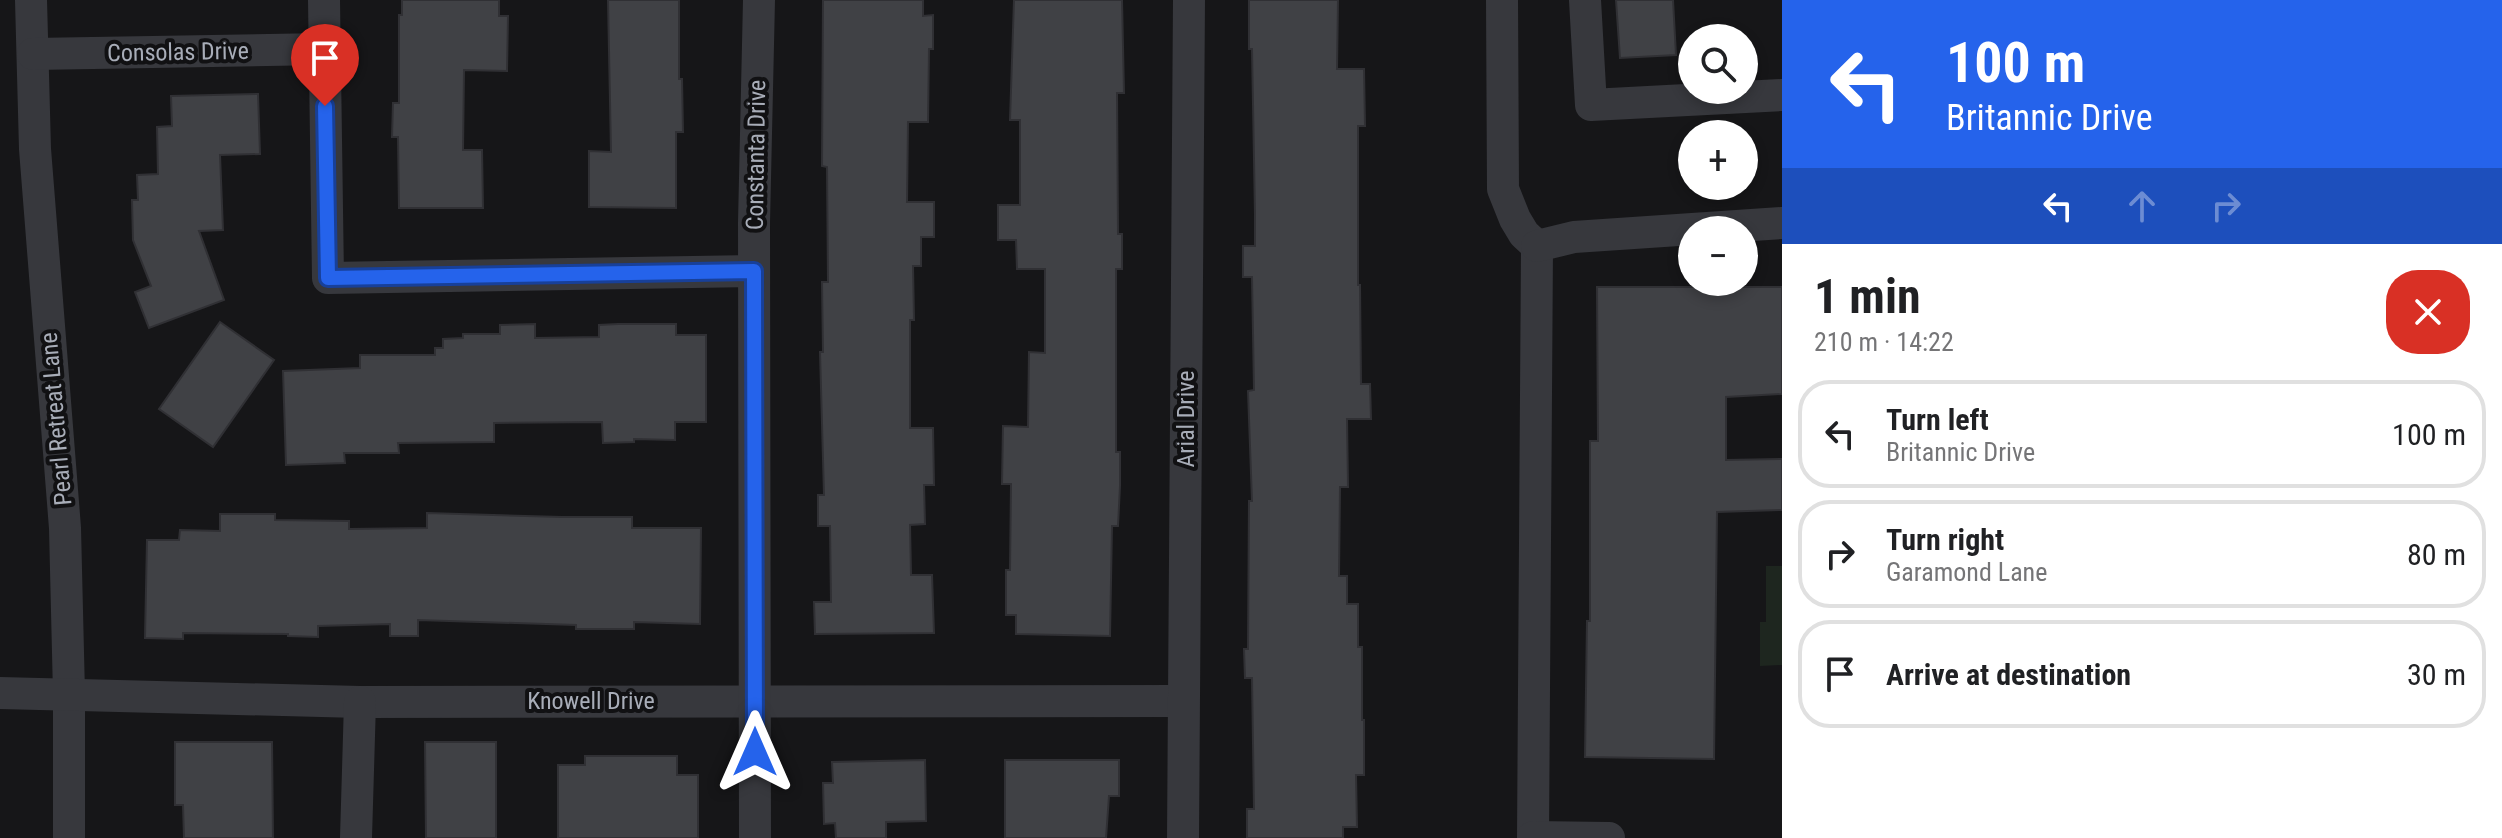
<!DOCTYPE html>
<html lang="en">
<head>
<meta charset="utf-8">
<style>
	body { margin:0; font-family:"Roboto Condensed",sans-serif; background:#f2f2f2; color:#202124; height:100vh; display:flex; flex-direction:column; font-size:30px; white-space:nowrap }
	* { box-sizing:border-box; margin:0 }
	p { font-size:26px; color:#757577 }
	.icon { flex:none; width:44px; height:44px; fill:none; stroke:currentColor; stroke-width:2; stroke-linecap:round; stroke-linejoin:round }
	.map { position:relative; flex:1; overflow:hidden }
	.drawer { display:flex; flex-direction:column; background:#fff; width:720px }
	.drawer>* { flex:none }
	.guide { background:#2563eb; color:#fff; overflow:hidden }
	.fabs { position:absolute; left:1678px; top:24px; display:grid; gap:16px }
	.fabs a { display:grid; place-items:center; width:80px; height:80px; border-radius:50%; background:#fff; box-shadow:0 4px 12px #0003; font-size:40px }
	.pin { position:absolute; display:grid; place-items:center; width:68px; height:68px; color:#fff; margin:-82px -34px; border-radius:50% 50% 50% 0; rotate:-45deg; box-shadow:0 0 8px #0007 }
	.pin .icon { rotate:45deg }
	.me { position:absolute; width:88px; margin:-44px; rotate:0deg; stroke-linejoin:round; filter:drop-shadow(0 0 6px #0008) }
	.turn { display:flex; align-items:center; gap:28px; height:168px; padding:0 32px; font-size:36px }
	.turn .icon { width:104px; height:104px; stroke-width:2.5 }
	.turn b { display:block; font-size:56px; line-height:68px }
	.lanes { display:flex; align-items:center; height:76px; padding:0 32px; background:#0003; justify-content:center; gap:40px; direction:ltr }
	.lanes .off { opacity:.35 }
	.round { display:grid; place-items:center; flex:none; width:84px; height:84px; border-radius:32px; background:#f2f2f2 }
	.headline { display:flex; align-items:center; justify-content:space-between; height:136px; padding:0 32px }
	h1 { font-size:48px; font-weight:700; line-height:60px }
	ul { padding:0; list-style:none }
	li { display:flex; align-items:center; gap:24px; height:108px; margin:0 16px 12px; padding:0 16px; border:4px solid #e0e0e0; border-radius:32px }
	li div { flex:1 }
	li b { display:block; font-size:30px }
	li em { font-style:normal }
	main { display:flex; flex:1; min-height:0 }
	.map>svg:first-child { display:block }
</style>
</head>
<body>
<main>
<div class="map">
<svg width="1782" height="838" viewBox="0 0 1782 838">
	<rect width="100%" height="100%" fill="#161618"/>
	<polygon fill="#1e261f" points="1766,566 1782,566 1782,665 1760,666 1760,622 1766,622"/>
	<g fill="#404145" stroke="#303034" stroke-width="2">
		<polygon points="402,0 499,0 499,16 508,16 507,71 464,70 463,150 482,150 483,208 399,208 398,137 392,137 393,103 399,103 399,15 402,15"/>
		<polygon points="608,0 679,0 679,79 682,79 683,132 676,132 676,208 589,207 589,151 611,152"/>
		<polygon points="823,0 923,0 923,16 933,15 933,49 929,49 928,122 908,122 907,202 934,202 934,237 921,237 921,266 913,266 914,320 910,320 910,428 933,428 934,485 924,485 925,524 910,525 911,575 932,575 934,633 815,634 814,602 831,602 830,526 818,526 818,495 824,495 820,352 823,352 822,282 828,282 827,167 822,166"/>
		<polygon points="1014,0 1122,0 1124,93 1117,93 1118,234 1122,234 1122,269 1116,269 1116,452 1120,452 1120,486 1118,526 1112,526 1110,636 1016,634 1016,615 1006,615 1006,570 1010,570 1011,484 1002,484 1003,426 1028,427 1029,352 1045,353 1045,269 1017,269 1016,240 998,240 998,205 1020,205 1020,120 1010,120"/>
		<polygon points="1249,0 1338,0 1337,69 1364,69 1365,126 1358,126 1358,285 1360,285 1361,384 1370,384 1371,419 1347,419 1348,487 1340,487 1339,576 1347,576 1347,604 1358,604 1358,647 1362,647 1362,720 1364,720 1364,775 1356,775 1357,827 1343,827 1343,838 1247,838 1247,809 1254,809 1252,678 1245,678 1244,649 1248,649 1249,501 1252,501 1248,391 1254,390 1252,277 1243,277 1243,246 1255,246 1255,215 1252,49 1249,49"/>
		<polygon points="1616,0 1673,0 1676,55 1620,58"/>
		<polygon points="258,94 260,154 220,155 223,230 199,231 224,300 149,328 135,292 151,286 133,240 132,200 138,200 137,175 158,174 157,127 172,126 171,96"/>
		<polygon points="1597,287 1782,287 1782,394 1726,397 1726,460 1782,459 1782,510 1717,512 1714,759 1585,757 1587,621 1590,621 1590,441 1598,441"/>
		<polygon points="220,322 274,360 213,447 159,409"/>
		<polygon points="535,324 535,338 599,337 599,325 618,324 676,324 676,335 706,335 706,422 675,422 675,440 634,439 634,442 603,443 602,422 494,423 494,442 398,443 399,453 344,453 345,463 286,465 283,371 360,368 360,355 435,355 435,348 443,348 443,339 463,338 463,334 500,334 500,325"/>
		<polygon points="427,513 562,517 632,517 632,528 701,528 700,624 634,622 634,629 576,629 576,625 418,620 418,636 390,636 390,624 318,626 318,637 288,636 288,634 183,633 183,639 145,638 147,540 179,540 180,530 220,531 220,514 275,514 275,520 349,521 349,529 427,528"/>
		<polygon points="175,742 272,742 273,838 184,838 183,805 175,805"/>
		<polygon points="425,742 496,742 496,838 426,838"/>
		<polygon points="585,756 677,756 677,775 698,775 698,838 558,838 558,765 585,765"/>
		<polygon points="925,760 926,821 886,822 886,838 836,838 835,823 824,824 823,783 833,783 832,762"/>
		<polygon points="1005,760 1119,760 1119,796 1109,796 1106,838 1005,838"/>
	</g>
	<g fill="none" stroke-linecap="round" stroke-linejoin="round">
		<g stroke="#37383d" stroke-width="32">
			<polyline points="31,0 35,149 65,528 69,694 69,838"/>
			<polyline points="324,0 328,278 754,271"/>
			<polyline points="1502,0 1503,189 1515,219 1524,234 1537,246 1533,838"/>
			<polyline points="1585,0 1591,105 1782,95"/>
			<polyline points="33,54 324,49"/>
			<polyline points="1537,246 1574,237 1782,223"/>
			<polyline points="0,693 360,702 1183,701"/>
			<polyline points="1533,837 1609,838"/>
			<polyline points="356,838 360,702"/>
			<polyline points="755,838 754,223 759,0"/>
			<polyline points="1183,838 1189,0"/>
		</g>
	</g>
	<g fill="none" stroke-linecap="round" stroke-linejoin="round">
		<defs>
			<polyline id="route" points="325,106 328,278 754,271 755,752"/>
		</defs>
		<use href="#route" stroke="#184099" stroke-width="20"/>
		<use href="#route" stroke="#2563eb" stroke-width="14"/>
	</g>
	<g text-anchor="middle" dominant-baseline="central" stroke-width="8" stroke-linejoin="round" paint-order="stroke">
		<g font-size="24" fill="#a8adb8" stroke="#111113">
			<text transform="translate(178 52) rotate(-1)">Consolas Drive</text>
			<text transform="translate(756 155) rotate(-89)">Constanta Drive</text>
			<text transform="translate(56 419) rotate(-95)">Pearl Retreat Lane</text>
			<text transform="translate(1186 419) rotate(-90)">Arial Drive</text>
			<text x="591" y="701">Knowell Drive</text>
		</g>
	</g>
</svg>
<div class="fabs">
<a><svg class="icon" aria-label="search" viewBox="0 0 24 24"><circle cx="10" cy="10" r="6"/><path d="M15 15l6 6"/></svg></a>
<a>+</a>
<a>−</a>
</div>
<div class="pin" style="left:325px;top:106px;background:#d93025"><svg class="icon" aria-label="arrive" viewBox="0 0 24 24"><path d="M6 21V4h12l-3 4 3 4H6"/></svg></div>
<svg class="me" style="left:755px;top:752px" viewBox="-20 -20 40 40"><path d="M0-17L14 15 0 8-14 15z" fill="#2563eb" stroke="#fff" stroke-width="4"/></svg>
</div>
<section class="drawer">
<div class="guide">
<div class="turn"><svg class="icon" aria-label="left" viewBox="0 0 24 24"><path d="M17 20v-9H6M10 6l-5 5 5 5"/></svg><div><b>100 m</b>Britannic Drive</div></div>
<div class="lanes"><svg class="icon" aria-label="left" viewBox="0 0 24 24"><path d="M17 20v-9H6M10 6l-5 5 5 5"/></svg><svg class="icon off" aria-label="ahead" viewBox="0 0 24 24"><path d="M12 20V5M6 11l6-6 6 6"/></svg><svg class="icon off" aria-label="right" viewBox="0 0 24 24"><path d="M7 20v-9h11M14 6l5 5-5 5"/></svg></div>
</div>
<div class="headline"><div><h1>1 min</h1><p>210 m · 14:22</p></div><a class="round" style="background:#d93025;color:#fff"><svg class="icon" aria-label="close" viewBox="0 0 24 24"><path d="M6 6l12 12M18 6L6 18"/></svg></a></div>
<ul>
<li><svg class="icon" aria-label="left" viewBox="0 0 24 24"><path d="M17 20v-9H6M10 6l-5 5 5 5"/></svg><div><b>Turn left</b><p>Britannic Drive</p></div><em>100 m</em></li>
<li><svg class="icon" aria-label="right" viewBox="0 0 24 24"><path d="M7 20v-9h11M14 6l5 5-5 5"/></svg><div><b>Turn right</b><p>Garamond Lane</p></div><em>80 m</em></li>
<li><svg class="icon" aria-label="arrive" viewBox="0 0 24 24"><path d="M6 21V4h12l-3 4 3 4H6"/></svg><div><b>Arrive at destination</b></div><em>30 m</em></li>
</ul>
</section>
</main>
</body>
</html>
